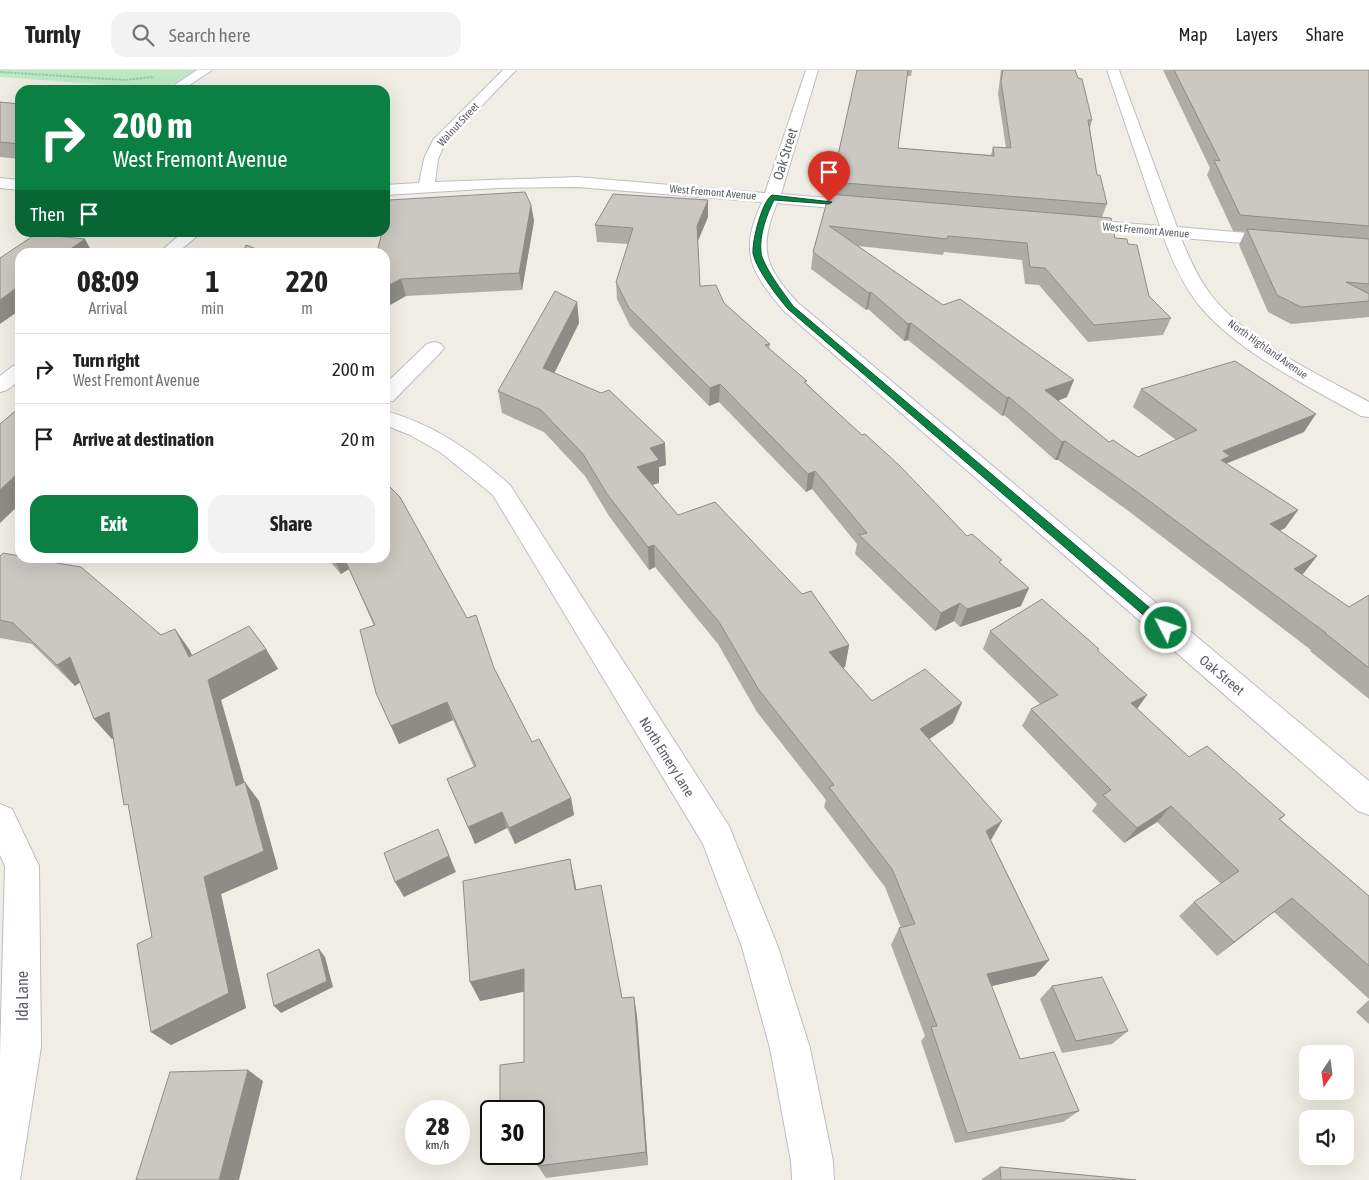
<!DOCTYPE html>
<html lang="en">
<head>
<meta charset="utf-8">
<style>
	body { margin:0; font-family:"Asap Condensed",sans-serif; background:#f2f2f2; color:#222; height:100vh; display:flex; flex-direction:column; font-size:19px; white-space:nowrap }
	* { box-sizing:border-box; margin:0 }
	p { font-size:16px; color:#767676 }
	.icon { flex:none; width:28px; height:28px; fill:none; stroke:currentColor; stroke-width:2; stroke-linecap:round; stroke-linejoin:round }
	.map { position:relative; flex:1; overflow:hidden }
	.sheet { position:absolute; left:15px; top:178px; width:375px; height:315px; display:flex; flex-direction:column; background:#fff; border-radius:15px; box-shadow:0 5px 20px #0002 }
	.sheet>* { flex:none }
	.top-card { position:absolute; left:15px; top:15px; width:375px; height:152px; border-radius:15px; box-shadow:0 5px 20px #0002; background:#0b8043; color:#fff; overflow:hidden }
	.needle { width:32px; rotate:193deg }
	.controls { position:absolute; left:1299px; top:975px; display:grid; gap:10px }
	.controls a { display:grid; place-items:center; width:55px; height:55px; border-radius:10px; background:#fff; box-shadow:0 5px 20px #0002; font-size:25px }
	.speed { position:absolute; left:405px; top:1030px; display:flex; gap:10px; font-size:25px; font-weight:700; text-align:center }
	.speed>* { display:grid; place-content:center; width:65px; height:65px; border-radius:50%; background:#fff; box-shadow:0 5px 20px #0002; line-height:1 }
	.speed small { font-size:12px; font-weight:400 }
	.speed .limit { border:2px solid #111; border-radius:8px; background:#fff; color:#111 }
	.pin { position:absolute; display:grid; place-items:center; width:42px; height:42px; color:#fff; margin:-51px -21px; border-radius:50% 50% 50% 0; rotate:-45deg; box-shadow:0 0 5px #0007 }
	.pin .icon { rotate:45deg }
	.me { position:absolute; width:55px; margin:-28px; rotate:311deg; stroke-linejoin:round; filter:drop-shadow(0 0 4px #0008) }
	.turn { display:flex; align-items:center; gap:18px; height:105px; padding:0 15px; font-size:22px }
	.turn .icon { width:65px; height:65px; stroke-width:2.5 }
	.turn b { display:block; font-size:35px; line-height:42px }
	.then { display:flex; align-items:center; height:48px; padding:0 15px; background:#0003; gap:10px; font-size:19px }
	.eta { display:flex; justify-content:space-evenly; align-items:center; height:85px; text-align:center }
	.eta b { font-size:30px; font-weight:700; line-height:35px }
	.action { display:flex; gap:10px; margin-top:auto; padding:10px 15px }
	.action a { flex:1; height:58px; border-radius:15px; background:#0b8043; color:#fff; font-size:20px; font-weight:700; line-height:58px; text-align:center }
	.action a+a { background:#f2f2f2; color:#222 }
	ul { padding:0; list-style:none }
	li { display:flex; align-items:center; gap:15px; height:70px; padding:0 15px; border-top:1px solid #e0e0e0 }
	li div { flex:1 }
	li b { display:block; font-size:19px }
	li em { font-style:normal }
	header { display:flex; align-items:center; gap:30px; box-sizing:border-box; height:70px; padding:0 25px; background:#fff; border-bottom:1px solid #e0e0e0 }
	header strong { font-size:24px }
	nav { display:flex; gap:28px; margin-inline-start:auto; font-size:18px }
	.search { width:350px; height:45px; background:#f2f2f2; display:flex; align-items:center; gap:12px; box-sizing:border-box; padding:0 18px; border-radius:15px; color:#767676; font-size:19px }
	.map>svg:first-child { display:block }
</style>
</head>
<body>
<header>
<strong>Turnly</strong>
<div class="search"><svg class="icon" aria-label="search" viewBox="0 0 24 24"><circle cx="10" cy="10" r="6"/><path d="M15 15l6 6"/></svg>Search here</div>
<nav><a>Map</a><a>Layers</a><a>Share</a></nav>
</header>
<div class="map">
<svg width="1369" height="1110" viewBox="0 0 1369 1110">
	<rect width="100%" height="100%" fill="#f0eee4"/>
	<polygon fill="#bfe9c3" points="0,0 197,0 164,19 0,7"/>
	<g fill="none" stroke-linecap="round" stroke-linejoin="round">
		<defs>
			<g id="minor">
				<polygon points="197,0 212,0 182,20 167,20"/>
				<path d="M 503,0 L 516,0 L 444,75 L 438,89 L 435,112 L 577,107 L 765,123 L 806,0 L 818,0 L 781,124 L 864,131 L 872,136 L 864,141 L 777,133 C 758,180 765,197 798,233 L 1369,711 L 1369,745 L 1358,741 L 784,241 C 750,201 739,182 762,132 L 577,117 L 498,118 L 385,125 L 385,115 L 419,113 L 424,89 L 433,70 Z"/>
				<path d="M 1107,0 L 1119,0 L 1177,157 L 1280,166 L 1286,167 L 1288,171 L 1286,175 L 1280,176 L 1181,168 C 1189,188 1198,208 1211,225 C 1248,272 1317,304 1369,332 L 1369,347 L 1361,346 C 1308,316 1237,282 1198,234 C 1182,213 1172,190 1163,166 L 1071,158 L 1069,154 L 1071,150 L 1077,149 L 1160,156 Z"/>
				<polygon points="0,108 20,110 20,120 0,118"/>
				<polygon points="183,162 202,162 178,182 160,182"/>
				<polygon points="434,272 441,274 444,278 441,282 393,331 385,332 385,314 427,274"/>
				<polygon points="20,294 20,310 7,320 0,322 0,306 13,296"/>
				<path d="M 385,341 C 434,354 473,382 510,415 L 729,756 L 778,877 L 810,978 L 833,1091 L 834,1110 L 792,1110 L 791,1091 L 770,978 L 742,877 L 703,774 L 493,425 L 440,382 L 410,365 L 385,355 Z"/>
				<polygon points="0,734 12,739 39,796 41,977 20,1110 0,1110 0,985 5,796 0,785"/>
			</g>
		</defs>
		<use href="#minor" stroke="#bcbdc4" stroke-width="2"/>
		<polyline stroke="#97caab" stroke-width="2" stroke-dasharray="2.5 1" stroke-linecap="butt" points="0,2 125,10 154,7"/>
		<use href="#minor" fill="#fff" fill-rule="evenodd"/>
	</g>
	<g fill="#afaca6">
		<polygon points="857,0 912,0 911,6 907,6 898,78 991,85 993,77 1006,78 998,24 1001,0 1075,0 1092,50 1090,58 1097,105 1107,134 1102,147 1115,168 1128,174 1149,226 1171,248 1163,265 1088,272 1039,215 1025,214 1022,190 944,182 943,185 858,176 1067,327 1058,331 1109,372 1138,387 1176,370 1133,337 1141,319 1304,362 1226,394 1298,440 1285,458 1280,461 1317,486 1302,505 1349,537 1369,525 1369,629 1310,581 1311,580 1127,440 1058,390 1055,390 1004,345 1002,346 908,270 904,271 868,239 866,240 811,199 813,182 831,124 832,112"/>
		<polygon points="1163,0 1369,0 1369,247 1291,254 1268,242 1239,175 1245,162 1233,161 1207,105 1210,98"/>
		<polygon points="0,32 20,34 20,89 0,87"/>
		<polygon points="531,135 534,151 522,220 406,226 385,182"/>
		<polygon points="708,147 698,171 700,216 724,233 770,274 769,279 807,314 967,466 1001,494 1021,536 960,557 954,551 935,561 855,484 857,474 812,419 806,422 719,332 709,336 630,256 617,229 616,212 628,174 597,172 595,155"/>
		<polygon points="577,232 579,253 554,303 666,395 659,397 659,413 652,415 678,445 849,575 845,597 843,598 872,631 953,653 929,669 991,770 1049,890 1035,906 991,916 1020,989 1079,1041 1063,1052 955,1073 921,971 925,966 891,875 899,858 901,858 885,817 824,737 826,730 757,642 718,574 655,497 649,500 609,446 585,406 544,362 502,343 498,321"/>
		<polygon points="0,486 161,565 189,579 192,585 266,579 278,599 221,630 244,712 259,731 278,799 221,824 246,938 171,975 151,962 152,867 129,739 113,669 112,669 94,649 80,612 75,616 32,574 0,568"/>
		<polygon points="327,488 385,488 494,598 532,672 571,728 574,745 515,774 507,758 475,774 447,709 474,697 453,650 399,674 376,623 374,556 349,499 341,504"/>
		<polygon points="990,561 1098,581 1137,639 1189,687 1285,745 1280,750 1369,826 1369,929 1274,842 1217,886 1179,846 1194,832 1221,814 1157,752 1124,773 1092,741 1097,734 1022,656 1031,639 1040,634 983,579"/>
		<polygon points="570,789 576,820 622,928 634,927 637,946 648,1095 546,1108 538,1096 538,1056 534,1056 534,1041 500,1041 524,992 524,921 480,931"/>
		<polygon points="1052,916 1128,961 1112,974 1062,983 1040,929"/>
		<polygon points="1369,930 1369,954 1356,942"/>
		<polygon points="1000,1097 1136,1110 982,1110 982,1109"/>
	</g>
	<g fill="#8e8c87">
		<polygon points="708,130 708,147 697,173 697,156"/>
		<polygon points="531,135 534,151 522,220 519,203"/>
		<polygon points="85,169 92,182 66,182"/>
		<polygon points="401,209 406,226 385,238 385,217"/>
		<polygon points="20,215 20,240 0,254 0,230"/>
		<polygon points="871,222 868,239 866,240 869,223"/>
		<polygon points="577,232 579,253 546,320 543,298"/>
		<polygon points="911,253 908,270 904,271 908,254"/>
		<polygon points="1074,310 1067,327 1038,338 1045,320"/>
		<polygon points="720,314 719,332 709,336 710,318"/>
		<polygon points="1009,327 1004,345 1002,346 1007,328"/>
		<polygon points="1316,344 1304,362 1217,397 1223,381"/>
		<polygon points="1065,371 1058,390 1055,390 1062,372"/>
		<polygon points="665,373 666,395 659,397 659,413 638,419 637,397 650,378"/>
		<polygon points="20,401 20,434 0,453 0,420"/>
		<polygon points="815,401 812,419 806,422 808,404"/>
		<polygon points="1298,440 1285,458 1257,472 1270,454"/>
		<polygon points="654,475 655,497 649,500 648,477"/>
		<polygon points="1317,486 1303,504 1280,517 1294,499"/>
		<polygon points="334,488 344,488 349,499 341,504"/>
		<polygon points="1029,518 1021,536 960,557 967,539"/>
		<polygon points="960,533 954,551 935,561 941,543"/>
		<polygon points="175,559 189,579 203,607 189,587"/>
		<polygon points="849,575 845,597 825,604 829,582"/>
		<polygon points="266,579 278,599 221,630 251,735 236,716 208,610"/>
		<polygon points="70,587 88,607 75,616 57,595"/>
		<polygon points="1147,625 1135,642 1131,633"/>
		<polygon points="447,632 453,650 399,674 391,656"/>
		<polygon points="962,633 953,653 913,680 920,659"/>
		<polygon points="109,642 126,662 112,669 94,649"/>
		<polygon points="245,712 259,731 278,799 221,824 246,938 171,975 151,962 204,807"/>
		<polygon points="571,728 574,745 515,774 509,758"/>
		<polygon points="1171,736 1157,752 1124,773 1137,758"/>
		<polygon points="502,742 507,758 475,774 468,757"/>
		<polygon points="1002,751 991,770 975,780 986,761"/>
		<polygon points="438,759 456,802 404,827 395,812"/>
		<polygon points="570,789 575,812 580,842 575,820"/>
		<polygon points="1292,828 1274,842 1217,886 1234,872"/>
		<polygon points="319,879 325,887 333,917 281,943 274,936"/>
		<polygon points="1049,890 1035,906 975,920 987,904"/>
		<polygon points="524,899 532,920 480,931 470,912"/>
		<polygon points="634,927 637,946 648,1095 646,1082"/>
		<polygon points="248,1000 263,1011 239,1110 219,1110"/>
	</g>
	<g fill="#cbc8c1" stroke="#8e8c87">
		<polygon points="857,0 908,0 898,78 994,86 993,77 1011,78 1001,11 1003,0 1075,0 1078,8 1082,9 1092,50 1088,50 1097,105 1100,105 1107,134 832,112"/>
		<polygon points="1174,0 1369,0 1369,156 1240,145 1214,90 1220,91"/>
		<polygon points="0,32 20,34 20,74 0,72"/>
		<polygon points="525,122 531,135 519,203 401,209 385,217 385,182 377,182 382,162 385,162 385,148 389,130"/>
		<polygon points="613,124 708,130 697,156 700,216 716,215 724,233 770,274 765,275 807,311 804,312 862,365 865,364 900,396 967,466 972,464 1002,490 999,492 1029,518 967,539 960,533 941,543 859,465 867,463 815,401 808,404 720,314 710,318 629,238 616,212 633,158 595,155"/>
		<polygon points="829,124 1111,148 1115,168 1127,169 1128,174 1137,175 1149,226 1171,248 1094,255 1045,198 1030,197 1027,173 948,166 947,169 829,156 943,235 960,229 1074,310 1045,320 1109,372 1113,370 1138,387 1197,360 1141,319 1235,291 1316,344 1223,381 1230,386 1221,390 1298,440 1270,454 1317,486 1294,499 1349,537 1369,525 1369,598 1325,563 1326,563 1136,421 1065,371 1062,372 1009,327 1007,328 911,253 908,254 871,222 869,223 813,182"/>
		<polygon points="1247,159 1369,169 1369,214 1346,212 1369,224 1369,231 1301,237 1277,225"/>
		<polygon points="36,164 85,169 66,182 20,182 20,215 0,230 0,188"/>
		<polygon points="246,175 264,182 224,182 229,179 244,180"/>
		<polygon points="555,221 577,232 543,298 601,323 609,320 665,373 650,378 659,390 637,397 678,445 715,432 802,524 811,521 849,575 829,582 872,631 925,599 962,633 920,659 1002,751 986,761 1049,890 987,904 1020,989 1054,982 1079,1041 967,1063 931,957 937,956 899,858 915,854 892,799 829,717 834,715 759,620 719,552 654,475 648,477 607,424 583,384 541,340 498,321"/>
		<polygon points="20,337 20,401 0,420 0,354"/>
		<polygon points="385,412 400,427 467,548 476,545 494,598 532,672 539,669 571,728 509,758 502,742 468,757 447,709 476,696 447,632 391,656 376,623 360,560 375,555 344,488 385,488"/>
		<polygon points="3,483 20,486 20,488 27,488 81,497 161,565 175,559 189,587 249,556 266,579 208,610 236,716 245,712 264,781 204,807 229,923 151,962 137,874 152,867 128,734 124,735 109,642 94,649 70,587 57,595 13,553 0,550 0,486"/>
		<polygon points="1042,529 1099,579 1097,580 1147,625 1131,633 1189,687 1207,676 1285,745 1279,749 1369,826 1369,896 1292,828 1234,872 1194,832 1239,801 1171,736 1137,758 1103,725 1111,720 1031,639 1058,625 990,561"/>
		<polygon points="438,759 449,786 395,812 384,783"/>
		<polygon points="570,789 575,820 601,815 622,928 634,927 646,1082 538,1096 537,1040 530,1041 500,1041 500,995 524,992 524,899 470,912 463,811"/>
		<polygon points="319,879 327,911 274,936 267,904"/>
		<polygon points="1102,907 1128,961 1076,971 1052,916"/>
		<polygon points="248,1000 219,1110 136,1110 170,1002"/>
		<polygon points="1000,1097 1136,1110 1001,1110"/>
	</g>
	<path fill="#0b8043" stroke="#07532c" d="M 772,125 L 832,132 L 829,134 L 774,130 C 767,144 759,165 761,182 C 762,195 785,225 793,236 L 1170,555 L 1170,561 L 1162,561 L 788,239 C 778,228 755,197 753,183 C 752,171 762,131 772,125 Z"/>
	<g text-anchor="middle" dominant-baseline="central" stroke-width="5" stroke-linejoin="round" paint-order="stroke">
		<g font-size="11" fill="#5c5f66" stroke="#fff">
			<text transform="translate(458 54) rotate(-47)">Walnut Street</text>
			<text transform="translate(713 122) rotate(5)">West Fremont Avenue</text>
			<text transform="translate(1146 160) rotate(5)">West Fremont Avenue</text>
			<text transform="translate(1268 279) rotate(35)">North Highland Avenue</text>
		</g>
		<g font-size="14" fill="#5c5f66" stroke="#fff">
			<text transform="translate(785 84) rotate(-73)">Oak Street</text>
			<text transform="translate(1222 605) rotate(40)">Oak Street</text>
			<text transform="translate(667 687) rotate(58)">North Emery Lane</text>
		</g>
		<g font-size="16" fill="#5c5f66" stroke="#fff">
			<text transform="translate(22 926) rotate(-90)">Ida Lane</text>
		</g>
	</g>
</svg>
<div class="controls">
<a><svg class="needle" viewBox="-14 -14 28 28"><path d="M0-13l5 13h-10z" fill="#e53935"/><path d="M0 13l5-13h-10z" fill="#767676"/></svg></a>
<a><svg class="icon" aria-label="sound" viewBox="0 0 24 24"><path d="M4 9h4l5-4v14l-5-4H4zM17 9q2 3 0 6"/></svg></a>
</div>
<div class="speed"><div>28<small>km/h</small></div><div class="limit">30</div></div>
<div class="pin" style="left:829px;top:132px;background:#d93025"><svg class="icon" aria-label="arrive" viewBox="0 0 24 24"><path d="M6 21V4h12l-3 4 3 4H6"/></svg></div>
<svg class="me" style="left:1166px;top:558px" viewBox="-20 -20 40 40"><circle r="17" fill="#0b8043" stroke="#fff" stroke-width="3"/><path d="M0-11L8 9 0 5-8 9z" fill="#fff"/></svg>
<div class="top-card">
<div class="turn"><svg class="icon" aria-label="right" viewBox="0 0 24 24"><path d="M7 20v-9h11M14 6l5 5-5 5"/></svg><div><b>200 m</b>West Fremont Avenue</div></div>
<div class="then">Then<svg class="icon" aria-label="arrive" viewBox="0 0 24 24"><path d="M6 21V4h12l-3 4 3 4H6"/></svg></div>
</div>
<section class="sheet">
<div class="eta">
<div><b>08:09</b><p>Arrival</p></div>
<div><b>1</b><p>min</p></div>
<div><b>220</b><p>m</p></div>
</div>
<ul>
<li><svg class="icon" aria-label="right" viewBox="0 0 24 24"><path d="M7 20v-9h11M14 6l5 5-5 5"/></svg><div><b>Turn right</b><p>West Fremont Avenue</p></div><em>200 m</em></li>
<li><svg class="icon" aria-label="arrive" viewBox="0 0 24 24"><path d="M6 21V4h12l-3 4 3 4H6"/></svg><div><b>Arrive at destination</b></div><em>20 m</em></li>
</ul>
<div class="action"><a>Exit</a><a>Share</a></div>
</section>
</div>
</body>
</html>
